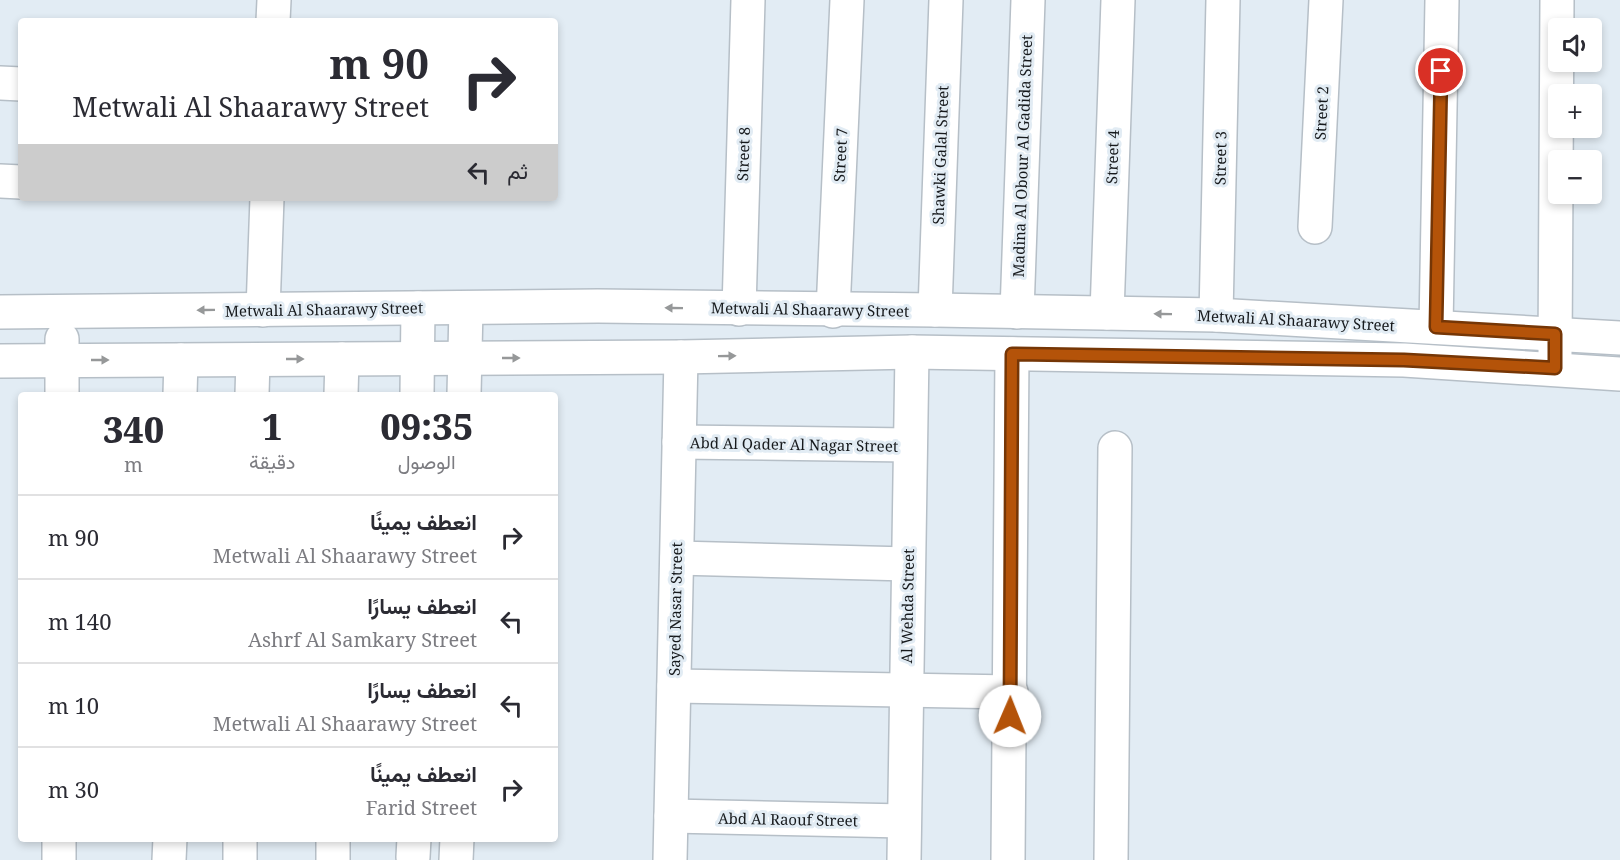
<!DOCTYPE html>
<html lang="ar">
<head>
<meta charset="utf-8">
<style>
	body { margin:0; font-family:"Noto Serif",Vazirmatn,serif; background:#f2f2f3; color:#2b2b33; direction:rtl; height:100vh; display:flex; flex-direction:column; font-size:22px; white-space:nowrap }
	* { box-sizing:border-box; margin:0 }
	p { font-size:20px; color:#7c7c81 }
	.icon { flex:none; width:33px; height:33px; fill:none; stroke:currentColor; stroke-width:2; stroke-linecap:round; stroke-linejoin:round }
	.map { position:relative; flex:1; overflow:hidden; direction:ltr }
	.sheet { position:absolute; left:18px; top:392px; width:540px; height:450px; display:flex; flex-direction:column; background:#fff; border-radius:6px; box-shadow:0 3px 9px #0003; direction:rtl }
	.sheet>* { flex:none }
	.banner { position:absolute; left:18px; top:18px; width:540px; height:183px; border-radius:6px; box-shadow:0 3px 9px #0003; direction:rtl; background:#fff; color:#2b2b33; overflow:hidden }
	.tools { position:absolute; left:1548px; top:18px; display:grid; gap:12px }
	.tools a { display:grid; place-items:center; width:54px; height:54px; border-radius:6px; background:#fff; box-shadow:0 3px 9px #0003; font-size:30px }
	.pin { position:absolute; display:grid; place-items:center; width:51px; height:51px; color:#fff; margin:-26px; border:3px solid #fff; border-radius:50%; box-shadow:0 2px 6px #0007 }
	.me { position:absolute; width:66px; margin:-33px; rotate:1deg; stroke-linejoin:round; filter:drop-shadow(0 0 4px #0008) }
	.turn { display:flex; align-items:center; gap:21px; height:126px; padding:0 30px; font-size:27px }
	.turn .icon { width:78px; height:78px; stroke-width:2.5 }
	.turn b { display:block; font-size:42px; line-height:51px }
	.then { display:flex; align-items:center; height:57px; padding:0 30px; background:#0003; gap:12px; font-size:22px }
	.eta { display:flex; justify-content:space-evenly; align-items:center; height:102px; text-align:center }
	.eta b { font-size:36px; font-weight:800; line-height:42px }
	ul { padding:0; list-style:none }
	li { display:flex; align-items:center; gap:18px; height:84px; padding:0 30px; border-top:2px solid #e1e1e2 }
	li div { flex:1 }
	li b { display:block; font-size:22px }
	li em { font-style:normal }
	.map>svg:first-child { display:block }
</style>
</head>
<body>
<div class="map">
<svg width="1620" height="860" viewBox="0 0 1620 860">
	<rect width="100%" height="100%" fill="#e2ecf4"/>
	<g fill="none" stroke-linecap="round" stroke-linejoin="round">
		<defs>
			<g id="minor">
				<polyline points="273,21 274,0"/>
				<polyline points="0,83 21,84"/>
				<polyline points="0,181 21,182"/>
				<polyline points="1315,227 1326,0"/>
				<polyline points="739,309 748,0"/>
				<polyline points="263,310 267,198"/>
				<polyline points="935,310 946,0"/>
				<polyline points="833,311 847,0"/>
				<polyline points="0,312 598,306 935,310 1216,315 1620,338"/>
				<polyline points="1017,312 1028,0"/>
				<polyline points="1107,313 1118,0"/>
				<polyline points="1216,315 1223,0"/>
				<polyline points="1436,327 1442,0"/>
				<polyline points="1555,354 1557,0"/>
				<polyline points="0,361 681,357 912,352 1404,360 1620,374"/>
				<polyline points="62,394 62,339"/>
				<polyline points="180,394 181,360"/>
				<polyline points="252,394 253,360"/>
				<polyline points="341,394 342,359"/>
				<polyline points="417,394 418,308"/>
				<polyline points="464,394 466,308"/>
				<polyline points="679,442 909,445"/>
				<polyline points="677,558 908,564"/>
				<polyline points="674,686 1011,692"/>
				<polyline points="671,816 904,821"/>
				<polyline points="413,857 414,838"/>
				<polyline points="59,860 59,838"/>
				<polyline points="169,860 170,838"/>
				<polyline points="240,860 240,838"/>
				<polyline points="333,860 333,838"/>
				<polyline points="456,860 457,838"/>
				<polyline points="670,860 681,357"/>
				<polyline points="904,860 912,352"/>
				<polyline points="1008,860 1012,354"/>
				<polyline points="1111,860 1115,448"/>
			</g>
		</defs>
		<use href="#minor" stroke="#b6bfc7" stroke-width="36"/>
		<use href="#minor" stroke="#fff" stroke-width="33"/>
	</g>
	<defs><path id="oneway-solid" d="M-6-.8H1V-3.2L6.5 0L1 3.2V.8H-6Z" transform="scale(1.5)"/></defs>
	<g fill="#969899">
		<use href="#oneway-solid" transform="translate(674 308) rotate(-179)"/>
		<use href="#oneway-solid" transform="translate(206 310) rotate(179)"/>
		<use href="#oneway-solid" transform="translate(1163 314) rotate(-179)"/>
		<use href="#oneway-solid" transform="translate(727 356) rotate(-1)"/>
		<use href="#oneway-solid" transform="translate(511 358)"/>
		<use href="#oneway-solid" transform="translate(295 359)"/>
		<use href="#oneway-solid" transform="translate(100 360)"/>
	</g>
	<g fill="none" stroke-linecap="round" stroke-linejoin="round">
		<defs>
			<polyline id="route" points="1010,716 1012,354 1404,360 1555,368 1555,334 1436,327 1441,71"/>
		</defs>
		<use href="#route" stroke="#753606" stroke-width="15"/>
		<use href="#route" stroke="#b45309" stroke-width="10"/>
	</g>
	<g text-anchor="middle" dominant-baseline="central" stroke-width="6" stroke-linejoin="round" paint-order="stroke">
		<g font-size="15" fill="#16191c" stroke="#e2ecf4">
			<text transform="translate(1321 113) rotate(-87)">Street 2</text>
			<text transform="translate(743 154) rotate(-88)">Street 8</text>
			<text transform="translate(840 155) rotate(-87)">Street 7</text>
			<text transform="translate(940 155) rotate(-88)">Shawki Galal Street</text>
			<text transform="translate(1022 156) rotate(-88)">Madina Al Obour Al Gadida Street</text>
			<text transform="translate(1112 157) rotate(-88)">Street 4</text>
			<text transform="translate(1220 158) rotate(-89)">Street 3</text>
			<text transform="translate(324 309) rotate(-1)">Metwali Al Shaarawy Street</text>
			<text transform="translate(810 309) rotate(1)">Metwali Al Shaarawy Street</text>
			<text transform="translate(1296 320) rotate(3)">Metwali Al Shaarawy Street</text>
			<text transform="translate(794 444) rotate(1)">Abd Al Qader Al Nagar Street</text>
			<text transform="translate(907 606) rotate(-89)">Al Wehda Street</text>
			<text transform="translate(675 609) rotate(-89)">Sayed Nasar Street</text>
			<text transform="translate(788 819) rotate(1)">Abd Al Raouf Street</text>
		</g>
	</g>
</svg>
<div class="tools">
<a><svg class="icon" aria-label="sound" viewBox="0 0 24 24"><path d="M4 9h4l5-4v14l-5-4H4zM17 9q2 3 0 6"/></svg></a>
<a>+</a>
<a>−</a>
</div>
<div class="pin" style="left:1441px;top:71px;background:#d93025"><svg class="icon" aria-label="arrive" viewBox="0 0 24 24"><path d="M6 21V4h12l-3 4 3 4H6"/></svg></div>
<svg class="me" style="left:1010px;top:716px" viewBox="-20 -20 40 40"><circle r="19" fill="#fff"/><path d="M0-13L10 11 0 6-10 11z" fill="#b45309"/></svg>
<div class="banner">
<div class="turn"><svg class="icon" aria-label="right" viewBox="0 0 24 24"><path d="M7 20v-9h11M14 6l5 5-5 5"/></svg><div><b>90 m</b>Metwali Al Shaarawy Street</div></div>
<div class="then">ثم<svg class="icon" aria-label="left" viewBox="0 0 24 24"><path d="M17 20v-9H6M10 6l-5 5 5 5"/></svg></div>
</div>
<section class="sheet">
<div class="eta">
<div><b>09:35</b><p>الوصول</p></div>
<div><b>1</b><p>دقيقة</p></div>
<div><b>340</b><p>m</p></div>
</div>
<ul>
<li><svg class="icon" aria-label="right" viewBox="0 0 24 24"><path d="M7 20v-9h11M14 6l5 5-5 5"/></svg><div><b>انعطف يمينًا</b><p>Metwali Al Shaarawy Street</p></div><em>90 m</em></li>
<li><svg class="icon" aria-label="left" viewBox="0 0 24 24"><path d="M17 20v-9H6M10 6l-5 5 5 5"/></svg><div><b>انعطف يسارًا</b><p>Ashrf Al Samkary Street</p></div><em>140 m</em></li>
<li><svg class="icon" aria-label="left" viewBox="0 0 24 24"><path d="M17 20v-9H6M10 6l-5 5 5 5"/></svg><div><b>انعطف يسارًا</b><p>Metwali Al Shaarawy Street</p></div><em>10 m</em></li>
<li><svg class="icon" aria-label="right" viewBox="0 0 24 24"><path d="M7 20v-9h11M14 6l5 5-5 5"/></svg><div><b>انعطف يمينًا</b><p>Farid Street</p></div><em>30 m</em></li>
</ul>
</section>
</div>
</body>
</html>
